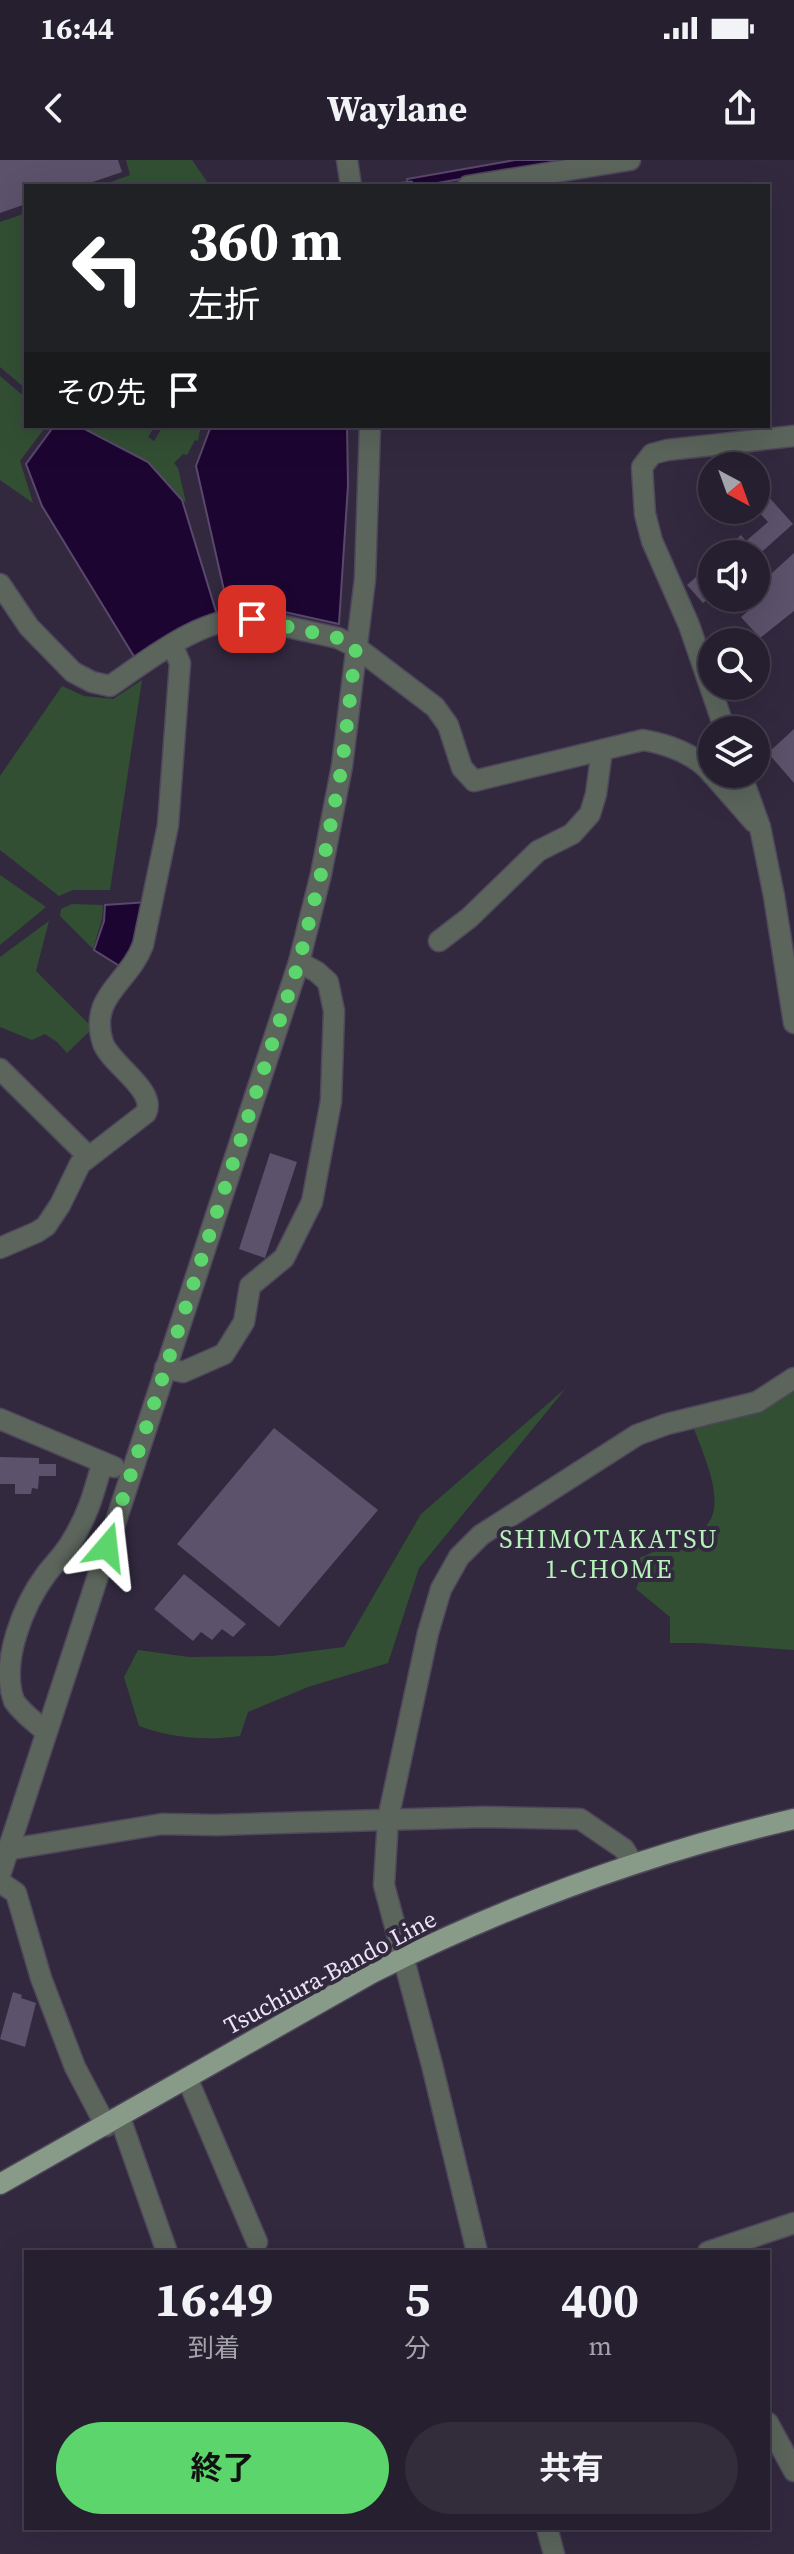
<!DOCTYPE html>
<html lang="ja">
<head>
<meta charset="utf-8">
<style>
	body { margin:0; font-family:"Source Serif 4","Noto Sans JP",serif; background:#322c3b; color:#f1f3f6; height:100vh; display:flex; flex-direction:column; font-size:30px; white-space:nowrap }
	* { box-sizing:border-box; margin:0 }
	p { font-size:26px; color:#a4a2aa }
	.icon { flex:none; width:44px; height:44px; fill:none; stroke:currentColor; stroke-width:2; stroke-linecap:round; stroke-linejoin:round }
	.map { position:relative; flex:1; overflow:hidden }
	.drawer { position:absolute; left:24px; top:2090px; width:746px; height:280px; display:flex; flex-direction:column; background:#261f2f; border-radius:0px; box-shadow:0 8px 32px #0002,0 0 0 2px #423d4b }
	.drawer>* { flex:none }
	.top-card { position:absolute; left:24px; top:24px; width:746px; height:244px; border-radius:0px; box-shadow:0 8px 32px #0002,0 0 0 2px #423d4b; background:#202124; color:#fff; overflow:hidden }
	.needle { width:52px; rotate:139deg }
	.fabs { position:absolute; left:698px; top:292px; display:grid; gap:16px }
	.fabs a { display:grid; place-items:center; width:72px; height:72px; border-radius:50%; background:#261f2f; box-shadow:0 8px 32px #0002,0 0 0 2px #423d4b; font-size:40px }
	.pin { position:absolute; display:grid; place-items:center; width:68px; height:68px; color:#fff; margin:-34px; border-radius:16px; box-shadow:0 4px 12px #0006 }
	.me { position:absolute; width:88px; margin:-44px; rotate:17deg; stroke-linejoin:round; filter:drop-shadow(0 0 6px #0008) }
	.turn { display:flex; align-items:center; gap:28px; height:168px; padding:0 32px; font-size:36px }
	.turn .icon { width:104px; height:104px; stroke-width:2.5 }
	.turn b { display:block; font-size:56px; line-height:68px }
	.then { display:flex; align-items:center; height:76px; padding:0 32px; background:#0003; gap:16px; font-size:30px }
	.eta { display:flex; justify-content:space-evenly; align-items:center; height:136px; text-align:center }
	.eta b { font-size:48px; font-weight:700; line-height:56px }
	.action { display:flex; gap:16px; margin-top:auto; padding:16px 32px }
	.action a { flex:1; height:92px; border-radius:48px; background:#5dd56d; color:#111; font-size:32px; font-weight:700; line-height:92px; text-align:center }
	.action a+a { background:#322c3b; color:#f1f3f6 }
	.status { display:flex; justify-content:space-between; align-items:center; height:56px; padding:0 40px; background:#261f2f; direction:ltr }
	.status svg { height:22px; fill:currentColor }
	header { display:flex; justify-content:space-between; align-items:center; height:104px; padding:0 32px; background:#261f2f; font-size:36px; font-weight:700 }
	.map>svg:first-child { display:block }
</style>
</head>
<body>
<div class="status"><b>16:44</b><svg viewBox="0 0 49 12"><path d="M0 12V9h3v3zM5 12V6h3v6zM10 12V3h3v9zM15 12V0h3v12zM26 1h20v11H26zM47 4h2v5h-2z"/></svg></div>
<header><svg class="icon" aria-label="back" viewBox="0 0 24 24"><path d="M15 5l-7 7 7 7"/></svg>Waylane<svg class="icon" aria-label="share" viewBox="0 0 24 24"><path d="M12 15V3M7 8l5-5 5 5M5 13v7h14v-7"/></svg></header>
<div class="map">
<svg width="794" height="2394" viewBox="0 0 794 2394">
	<rect width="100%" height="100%" fill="#32293f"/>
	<g fill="#324f34">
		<polygon points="126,0 192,0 210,26 100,26 130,15"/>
		<polygon points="26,53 26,229 0,207 0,62"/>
		<polygon points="0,216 26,238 26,266 46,266 20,301 33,343 0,320"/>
		<polygon points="79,266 155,266 148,277 154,281 163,266 201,266 198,281 195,280 187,295 183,294 174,303 178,308 186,343 148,302"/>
		<polygon points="142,520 110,730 73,730 59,736 0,690 0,616 62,526 84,536 113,539"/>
		<polygon points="0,715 46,747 0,785"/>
		<polygon points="72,744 103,745 102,759 93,789 60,756 61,749"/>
		<polygon points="49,761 36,811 93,868 67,893 57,882 45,874 32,880 0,867 0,797"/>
		<path d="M 566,1228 L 419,1408 L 388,1503 L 308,1527 L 248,1552 L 240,1576 C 205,1581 172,1578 139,1566 L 124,1517 L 138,1490 L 189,1497 L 273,1496 L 344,1487 L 421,1354 Z"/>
		<path d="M 794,1230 L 794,1490 L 699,1483 L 670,1483 L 670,1457 L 636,1429 L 644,1408 L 637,1399 L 665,1387 L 669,1389 C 683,1383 697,1377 707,1365 C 727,1341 702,1292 693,1266 L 755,1253 Z"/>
	</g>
	<g fill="#1d0532" stroke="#5a486c" stroke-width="2">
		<polygon points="515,0 570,0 420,26 408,26 407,19"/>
		<polygon points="54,266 79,266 148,302 182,340 218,458 138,503 42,346 26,304"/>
		<polygon points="211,266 347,266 348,325 339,464 226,439 196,306"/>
		<polygon points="148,742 126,810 94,790 104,761 105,745"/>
	</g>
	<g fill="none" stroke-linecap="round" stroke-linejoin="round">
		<polyline stroke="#5a486c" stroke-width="5" points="396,25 411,23"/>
	</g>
	<g fill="#5c526b">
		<polygon points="0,0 118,0 122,12 81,26 26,26 26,44 0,53"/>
		<polygon points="767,335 793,364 756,397 756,394 720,394 741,375 746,381 768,362 756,349 756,344"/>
		<polygon points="794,393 794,451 760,478 741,457 756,444 753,441 767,429 761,423"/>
		<polygon points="712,403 712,436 703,443 687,425"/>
		<polygon points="794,569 794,623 768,593"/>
		<polygon points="270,993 297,1002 265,1098 239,1089"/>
		<polygon points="274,1268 378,1350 279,1467 177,1384"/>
		<polygon points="0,1297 39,1298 39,1304 56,1304 56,1316 39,1316 38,1329 32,1328 31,1334 15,1334 15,1324 0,1324"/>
		<polygon points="184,1414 246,1464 233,1477 222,1469 212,1480 201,1472 193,1481 154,1449"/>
		<polygon points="13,1832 22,1835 21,1838 36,1843 25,1887 0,1879"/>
	</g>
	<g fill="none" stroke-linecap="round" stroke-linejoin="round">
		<defs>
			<g id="minor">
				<polyline points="347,0 351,26"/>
				<polyline points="468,26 630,0"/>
				<path d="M 0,424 L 29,467 L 73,512 L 92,522 L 110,526 C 150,499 203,455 252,459 L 338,478 L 356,487 L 435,547 L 448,565 L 462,608 L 474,621 L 643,580 C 667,584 696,594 712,614"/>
				<polyline points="725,570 689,465 652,381 645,354 642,307 652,294 667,290 794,276"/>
				<polyline points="712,614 754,662"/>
				<polyline points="741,614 760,667 774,736 794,863"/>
				<polyline points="439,781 469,758 538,691 572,674 590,654 596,634 602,590"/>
				<polyline points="0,909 88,996"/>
				<path d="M 0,1088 L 37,1072 L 46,1066 L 60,1045 L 80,1004 L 146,953 C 157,930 111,905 103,883 C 88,836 129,823 143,785 L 168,665 L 180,503 L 172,485"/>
				<polyline points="165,1208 183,1212 224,1194 244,1162 250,1126 284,1098 312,1042 331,941 334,851 328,822 317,812 299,802"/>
				<polyline points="0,1259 114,1307"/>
				<path d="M 45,1571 C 35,1562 22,1553 14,1541 C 0,1502 23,1445 47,1413 C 55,1403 64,1394 70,1384 C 88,1355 93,1336 102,1304"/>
				<polyline points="0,1691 162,1664 216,1665 483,1657 580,1659 624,1689 633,1704"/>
				<polyline points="0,1715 299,802 321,714 342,606 365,419 370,266"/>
				<polyline points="0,1722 16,1733 41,1818 75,1907 106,1966"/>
				<polyline points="187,1918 257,2082"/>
				<polyline points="120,1958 167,2092"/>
				<polyline points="477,2092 432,1905 384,1725 388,1659 428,1473 441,1429 459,1397 481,1375 637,1275 667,1264 757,1242 794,1218"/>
				<polyline points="708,2092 794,2063"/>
				<polyline points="768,2263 794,2311"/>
				<polyline points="547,2368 554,2394"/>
			</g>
			<path id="major" d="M 0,2024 L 372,1813 C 505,1746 649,1693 794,1659"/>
		</defs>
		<use href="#minor" stroke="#4f475c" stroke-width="23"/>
		<use href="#major" stroke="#4f475c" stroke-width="23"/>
		<use href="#minor" stroke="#5b655c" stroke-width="20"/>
		<use href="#major" stroke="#889b88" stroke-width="20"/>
	</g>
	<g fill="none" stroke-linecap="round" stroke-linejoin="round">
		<polyline stroke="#5dd56d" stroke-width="14" stroke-dasharray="0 25.2" points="107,1387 299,802 321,714 342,606 356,487 338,478 252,459"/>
	</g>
	<g text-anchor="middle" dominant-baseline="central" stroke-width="8" stroke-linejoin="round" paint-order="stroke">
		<g font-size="24" fill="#eae4f3" stroke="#32293f">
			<text transform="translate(330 1812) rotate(-28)">Tsuchiura-Bando Line</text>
		</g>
		<g font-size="26" letter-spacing="2" fill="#b6f3b9" stroke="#32293f">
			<text x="609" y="1379">SHIMOTAKATSU<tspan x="609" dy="30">1-CHOME</tspan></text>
		</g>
	</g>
</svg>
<div class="fabs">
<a><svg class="needle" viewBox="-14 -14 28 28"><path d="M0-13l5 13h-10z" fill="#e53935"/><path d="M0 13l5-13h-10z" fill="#a4a2aa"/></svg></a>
<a><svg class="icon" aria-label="sound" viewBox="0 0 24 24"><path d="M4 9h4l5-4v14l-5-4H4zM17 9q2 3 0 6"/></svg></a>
<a><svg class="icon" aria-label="search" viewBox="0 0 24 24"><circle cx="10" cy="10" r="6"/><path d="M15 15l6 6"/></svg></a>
<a><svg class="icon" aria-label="layers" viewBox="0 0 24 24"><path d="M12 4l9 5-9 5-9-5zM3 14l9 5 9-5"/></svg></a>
</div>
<div class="pin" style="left:252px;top:459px;background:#d93025"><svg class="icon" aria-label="arrive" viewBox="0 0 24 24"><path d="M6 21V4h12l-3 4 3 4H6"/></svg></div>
<svg class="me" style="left:107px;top:1387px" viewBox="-20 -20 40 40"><path d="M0-17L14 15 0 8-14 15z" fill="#5dd56d" stroke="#fff" stroke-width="4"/></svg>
<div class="top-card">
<div class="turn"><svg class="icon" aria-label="left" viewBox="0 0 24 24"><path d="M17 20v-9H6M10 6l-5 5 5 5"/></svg><div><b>360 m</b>左折</div></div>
<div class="then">その先<svg class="icon" aria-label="arrive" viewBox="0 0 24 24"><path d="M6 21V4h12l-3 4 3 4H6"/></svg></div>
</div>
<section class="drawer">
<div class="eta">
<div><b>16:49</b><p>到着</p></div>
<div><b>5</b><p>分</p></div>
<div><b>400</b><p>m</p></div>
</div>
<div class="action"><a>終了</a><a>共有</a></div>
</section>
</div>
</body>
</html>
